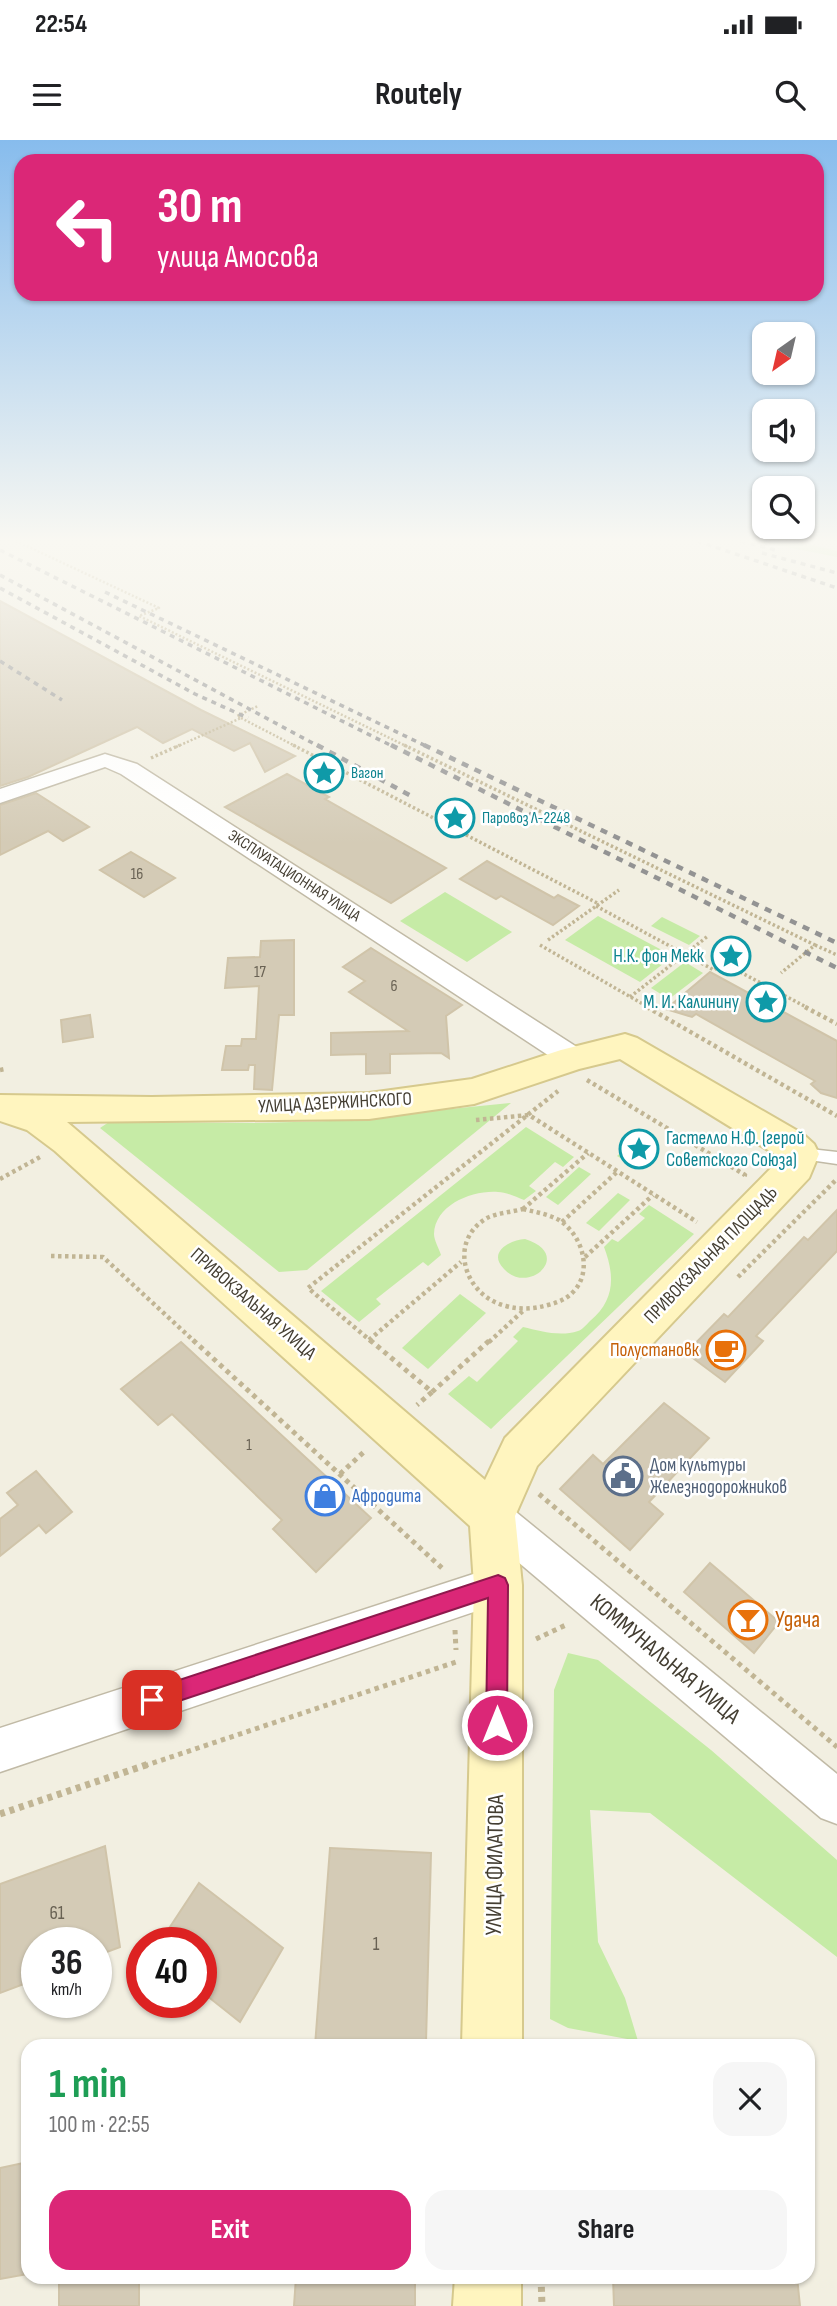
<!DOCTYPE html>
<html lang="en">
<head>
<meta charset="utf-8">
<style>
	body { margin:0; font-family:"Sofia Sans Condensed",sans-serif; background:#f6f6f6; color:#202124; height:100vh; display:flex; flex-direction:column; font-size:26px; white-space:nowrap }
	* { box-sizing:border-box; margin:0 }
	p { font-size:23px; color:#757577 }
	.icon { flex:none; width:38px; height:38px; fill:none; stroke:currentColor; stroke-width:2; stroke-linecap:round; stroke-linejoin:round }
	.map { position:relative; flex:1; overflow:hidden }
	.drawer { position:absolute; left:21px; top:1899px; width:794px; height:245px; display:flex; flex-direction:column; background:#fff; border-radius:21px; box-shadow:0 2px 5px #0004 }
	.drawer>* { flex:none }
	.hud { position:absolute; left:14px; top:14px; width:810px; height:147px; border-radius:21px; box-shadow:0 2px 5px #0004; background:#db2777; color:#fff; overflow:hidden }
	.needle { width:46px; rotate:214deg }
	.tools { position:absolute; left:752px; top:182px; display:grid; gap:14px }
	.tools a { display:grid; place-items:center; width:63px; height:63px; border-radius:14px; background:#fff; box-shadow:0 2px 5px #0004; font-size:35px }
	.speed { position:absolute; left:21px; top:1787px; display:flex; gap:14px; font-size:35px; font-weight:700; text-align:center }
	.speed>* { display:grid; place-content:center; width:91px; height:91px; border-radius:50%; background:#fff; box-shadow:0 2px 5px #0004; line-height:1 }
	.speed small { font-size:18px; font-weight:400 }
	.speed .limit { border:10px solid #d22; background:#fff; color:#111 }
	.pin { position:absolute; display:grid; place-items:center; width:60px; height:60px; color:#fff; margin:-30px; border-radius:14px; box-shadow:0 4px 10px #0006 }
	.me { position:absolute; width:77px; margin:-38px; rotate:0deg; stroke-linejoin:round; filter:drop-shadow(0 0 5px #0008) }
	.turn { display:flex; align-items:center; gap:24px; height:147px; padding:0 28px; font-size:32px }
	.turn .icon { width:91px; height:91px; stroke-width:2.5 }
	.turn b { display:block; font-size:49px; line-height:60px }
	.round { display:grid; place-items:center; flex:none; width:74px; height:74px; border-radius:21px; background:#f6f6f6 }
	.overview { display:flex; align-items:center; justify-content:space-between; height:119px; padding:0 28px }
	h1 { font-size:42px; font-weight:700; line-height:52px; color:#1e9e55 }
	.action { display:flex; gap:14px; margin-top:auto; padding:14px 28px }
	.action a { flex:1; height:80px; border-radius:21px; background:#db2777; color:#fff; font-size:28px; font-weight:700; line-height:80px; text-align:center }
	.action a+a { background:#f6f6f6; color:#202124 }
	.status { display:flex; justify-content:space-between; align-items:center; height:49px; padding:0 35px; background:#fff; direction:ltr }
	.status svg { height:19px; fill:currentColor }
	header { display:flex; justify-content:space-between; align-items:center; height:91px; padding:0 28px; background:#fff; font-size:32px; font-weight:700 }
	.map>svg:first-child { display:block }
</style>
</head>
<body>
<div class="status"><b>22:54</b><svg viewBox="0 0 49 12"><path d="M0 12V9h3v3zM5 12V6h3v6zM10 12V3h3v9zM15 12V0h3v12zM26 1h20v11H26zM47 4h2v5h-2z"/></svg></div>
<header><svg class="icon" aria-label="menu" viewBox="0 0 24 24"><path d="M4 6h16M4 12h16M4 18h16"/></svg>Routely<svg class="icon" aria-label="search" viewBox="0 0 24 24"><circle cx="10" cy="10" r="6"/><path d="M15 15l6 6"/></svg></header>
<div class="map">
<svg width="837" height="2166" viewBox="0 0 837 2166">
	<rect width="100%" height="100%" fill="#f2efe1"/>
	<g fill="#c6eba6">
		<polygon points="756,401 796,401 837,411 837,417"/>
		<polygon points="445,752 512,792 467,822 400,781"/>
		<polygon points="598,776 673,816 640,842 565,800"/>
		<polygon points="662,777 700,796 689,805 651,786"/>
		<polygon points="685,822 703,833 669,859 651,848"/>
		<polygon points="511,963 307,1130 279,1132 100,988 109,982 257,983 330,981"/>
		<path d="M 526,987 L 574,1017 L 563,1027 L 555,1022 L 529,1046 L 536,1051 L 524,1060 C 516,1057 506,1052 498,1052 C 472,1050 435,1065 434,1094 C 434,1100 439,1109 441,1115 L 428,1126 L 423,1122 L 376,1159 L 381,1164 L 359,1182 L 321,1151 Z"/>
		<polygon points="634,1001 653,1013 637,1028 617,1016"/>
		<polygon points="579,1027 591,1034 558,1065 546,1057"/>
		<polygon points="618,1053 630,1060 599,1091 586,1083"/>
		<path d="M 649,1065 L 694,1094 L 491,1289 L 448,1254 L 469,1236 L 477,1242 L 518,1201 L 513,1197 L 523,1187 C 540,1191 560,1197 578,1191 C 582,1190 587,1184 590,1181 C 615,1160 615,1136 604,1107 L 612,1099 L 618,1102 L 645,1078 L 639,1074 Z"/>
		<path d="M 525,1099 C 574,1114 529,1156 504,1129 C 487,1112 510,1100 525,1099 Z"/>
		<polygon points="460,1154 486,1173 428,1229 402,1208"/>
		<polygon points="568,1513 598,1520 711,1610 837,1720 837,1817 650,1673 590,1670 598,1802 625,1858 638,1901 568,1888 550,1879 554,1550"/>
	</g>
	<g fill="#d4cbb6" stroke="#d0c4a9" stroke-width="2">
		<polygon points="0,461 201,570 295,616 265,632 250,603 234,611 192,589 163,603 137,587 28,637 0,646"/>
		<polygon points="287,634 329,657 325,659 446,728 391,763 225,667"/>
		<polygon points="36,653 89,687 63,701 48,691 0,715 0,665"/>
		<polygon points="131,712 175,738 144,757 100,730"/>
		<polygon points="487,721 554,758 558,755 579,766 553,785 501,756 496,759 460,739"/>
		<polygon points="294,800 294,875 279,875 272,950 254,949 255,925 249,925 248,930 222,930 226,906 241,906 242,899 256,899 259,846 225,848 228,818 260,817 261,801"/>
		<polygon points="371,808 462,865 446,876 449,918 441,913 390,914 390,933 366,934 366,914 331,915 331,893 408,891 349,852 365,841 343,827"/>
		<polygon points="710,832 837,901 837,958 821,953 811,944 815,941 696,874 692,877 666,869"/>
		<polygon points="90,875 93,897 63,902 61,880"/>
		<polygon points="837,1070 837,1111 756,1196 763,1201 725,1242 686,1213 724,1174 728,1177 804,1097 808,1100"/>
		<polygon points="181,1202 371,1378 316,1432 273,1389 282,1380 172,1274 158,1285 121,1249"/>
		<polygon points="664,1263 709,1298 649,1362 663,1374 630,1410 560,1349 593,1315 603,1324"/>
		<polygon points="36,1331 72,1372 46,1393 39,1385 0,1416 0,1379 18,1365 7,1353"/>
		<polygon points="710,1423 779,1482 754,1513 684,1452"/>
		<polygon points="105,1706 120,1807 96,1816 96,1802 37,1802 37,1839 0,1853 0,1744"/>
		<polygon points="330,1708 431,1713 426,1902 385,1900 385,1906 315,1906"/>
		<polygon points="199,1743 283,1808 240,1882 201,1851 201,1802 160,1802"/>
		<polygon points="28,2022 28,2134 0,2139 0,2028"/>
		<rect x="59" y="2137" width="80" height="29"/>
		<polygon points="296,2137 415,2137 415,2166 294,2166"/>
		<polygon points="613,2137 797,2137 800,2166 614,2166"/>
	</g>
	<g fill="none" stroke-linecap="round" stroke-linejoin="round">
		<defs>
			<polygon id="lane" points="801,1008 837,1012 837,1024 796,1018 794,1014"/>
			<g id="street">
				<polygon points="105,614 137,624 583,911 587,918 583,925 573,928 563,925 121,634 105,627 0,663 0,649"/>
				<polygon points="492,1358 505,1363 837,1634 837,1684 821,1678 479,1389 473,1376 479,1363"/>
				<polygon points="498,1426 512,1431 518,1445 512,1459 0,1632 0,1588"/>
			</g>
			<g id="secondary">
				<path d="M 625,894 L 637,898 L 803,994 L 814,1004 L 819,1014 L 809,1038 L 537,1326 L 515,1376 L 522,1445 L 522,1906 L 462,1906 L 474,1445 L 470,1386 L 55,1011 L 27,990 L 0,981 L 0,955 L 152,957 L 369,953 L 472,939 L 561,910 ZM 620,919 L 781,1018 L 505,1298 L 485,1340 L 67,982 L 369,979 L 474,964 L 579,929 Z"/>
				<polygon points="455,2137 521,2137 521,2166 453,2166"/>
			</g>
		</defs>
		<use href="#lane" stroke="#c1baa6" stroke-width="3"/>
		<use href="#street" stroke="#c1baa6" stroke-width="3"/>
		<use href="#secondary" stroke="#d6c98d" stroke-width="4"/>
		<g stroke="#c1b594" stroke-width="2.5" stroke-dasharray="2 2" stroke-linecap="butt">
			<polyline points="16,401 159,468 139,476 408,607"/>
			<polyline points="241,578 297,607"/>
			<polyline points="176,607 241,578 237,576 258,566"/>
		</g>
		<g stroke="#c1b594" stroke-width="3.5" stroke-dasharray="2.5 2.5" stroke-linecap="butt">
			<polyline points="293,605 599,764"/>
			<polyline points="404,605 815,805 781,833"/>
			<polyline points="151,618 180,605"/>
			<polyline points="596,766 714,830 723,823 808,868"/>
			<polyline points="548,800 619,750"/>
			<polyline points="540,805 650,868"/>
			<polyline points="815,805 837,815"/>
			<polyline points="630,857 708,796"/>
		</g>
		<g stroke="#c1b594" stroke-width="4.5" stroke-dasharray="3.5 3.5" stroke-linecap="butt">
			<polyline points="647,867 837,976"/>
			<polyline points="805,867 837,884"/>
			<polyline points="0,930 5,929"/>
			<polyline points="587,940 745,1035 744,1037"/>
			<polyline points="476,980 529,975 697,1082"/>
			<polyline points="0,1039 42,1016"/>
			<path d="M 523,1069 C 535,1072 548,1074 559,1080 C 581,1094 593,1128 575,1150 C 567,1159 559,1162 548,1165 C 533,1169 521,1170 506,1166 C 464,1156 447,1101 487,1078 C 497,1073 512,1072 523,1069 Z"/>
			<polyline points="523,1069 588,1013"/>
			<polyline points="562,1082 617,1032"/>
			<polyline points="51,1116 103,1117 195,1202"/>
			<polyline points="585,1117 653,1055"/>
			<polyline points="738,1137 837,1039"/>
			<polyline points="369,1200 461,1122"/>
			<polyline points="372,1202 308,1148 558,951"/>
			<polyline points="489,1202 524,1170"/>
		</g>
		<g stroke="#c1b594" stroke-width="5" stroke-dasharray="4.5 4.5" stroke-linecap="butt">
			<polyline points="193,1200 443,1429"/>
			<polyline points="370,1200 432,1252 417,1265"/>
			<polyline points="432,1252 490,1200"/>
			<polyline points="340,1334 366,1310"/>
			<polyline points="539,1354 837,1607"/>
			<polyline points="455,1490 456,1510"/>
			<polyline points="536,1499 568,1484"/>
			<polyline points="144,1626 456,1522"/>
		</g>
		<g stroke="#c1b594" stroke-width="7" stroke-dasharray="5 5" stroke-linecap="butt">
			<polyline points="0,1674 149,1624"/>
			<polyline points="541,2137 542,2166"/>
		</g>
		<use href="#lane" fill="#fff" fill-rule="evenodd"/>
		<use href="#street" fill="#fff" fill-rule="evenodd"/>
		<use href="#secondary" fill="#fff5bf" fill-rule="evenodd"/>
		<g stroke="#939393" stroke-width="3.5" stroke-dasharray="5 5" stroke-linecap="butt">
			<polyline points="697,401 837,448"/>
			<polyline points="741,401 775,410"/>
			<polyline points="0,410 394,607"/>
			<polyline points="762,413 837,433"/>
			<polyline points="0,435 320,607"/>
			<polyline points="0,448 195,554 248,578"/>
			<polyline points="105,452 428,607"/>
			<polyline points="0,521 62,560"/>
		</g>
		<g stroke="#939393" stroke-width="4.5" stroke-dasharray="7 7" stroke-linecap="butt">
			<polyline points="317,605 413,657"/>
			<polyline points="391,605 837,828"/>
			<polyline points="424,605 837,803"/>
		</g>
	</g>
	<linearGradient id="sky" x2="0" y2="1"><stop stop-color="#87bced"/><stop offset="0.57" stop-color="#f9f8f2"/><stop offset="1" stop-color="#f9f8f2" stop-opacity="0"/></linearGradient>
	<rect width="837" height="704" fill="url(#sky)"/>
	<polygon fill="#db2777" stroke="#8e194d" stroke-width="2" points="498,1435 505,1438 508,1445 507,1585 504,1592 497,1596 489,1592 486,1585 488,1458 152,1570 144,1567 141,1560 144,1552 152,1549"/>
	<defs>
		<symbol id="sight-ring" viewBox="-11 -11 22 22"><circle r="9.5" fill="#fff" stroke="#0f9aa8" stroke-width="1.5"/><path d="M0-6L1.8-2.2L6-1.7L2.9 1.2L3.7 5.4L0 3.3L-3.7 5.4L-2.9 1.2L-6-1.7L-1.8-2.2Z" fill="#0f9aa8"/></symbol>
		<symbol id="cafe-ring" viewBox="-11 -11 22 22"><circle r="9.5" fill="#fff" stroke="#e8710a" stroke-width="1.5"/><path d="M-5.5-4.5H6V0H3Q3 3.5 0 3.5H-2.5Q-5.5 3.5-5.5 0ZM3-3.2v2h1.7v-2ZM-6 4.5H4V6H-6Z" fill="#e8710a"/></symbol>
		<symbol id="civic-ring" viewBox="-11 -11 22 22"><circle r="9.5" fill="#fff" stroke="#5c6f8a" stroke-width="1.5"/><path d="M-.6-6.5H3V-4.5H.6V-3L4-1V1h2V6H-6V1h2V-1L-.6-3ZM-1.2 2.5V6h2.4V2.5Z" fill="#5c6f8a"/></symbol>
		<symbol id="shop-ring" viewBox="-11 -11 22 22"><circle r="9.5" fill="#fff" stroke="#3f7fe0" stroke-width="1.5"/><path d="M-5-2.5h2.3a2.7 3.5 0 0 1 5.4 0H5L5.5 6h-11ZM-1.5-2.5h3a1.5 2.3 0 0 0-3 0Z" fill="#3f7fe0"/></symbol>
		<symbol id="bar-ring" viewBox="-11 -11 22 22"><circle r="9.5" fill="#fff" stroke="#e8710a" stroke-width="1.5"/><path d="M-6-5H6L.8 .8V4.5H3.5V6h-7V4.5H-.8V.8Z" fill="#e8710a"/></symbol>
	</defs>
	<g fill-rule="evenodd">
		<use href="#sight-ring" x="302" y="611" width="44" height="44"/>
		<use href="#sight-ring" x="433" y="656" width="44" height="44"/>
		<use href="#sight-ring" x="709" y="794" width="44" height="44"/>
		<use href="#sight-ring" x="744" y="840" width="44" height="44"/>
		<use href="#sight-ring" x="617" y="987" width="44" height="44"/>
		<use href="#cafe-ring" x="704" y="1188" width="44" height="44"/>
		<use href="#civic-ring" x="601" y="1314" width="44" height="44"/>
		<use href="#shop-ring" x="303" y="1334" width="44" height="44"/>
		<use href="#bar-ring" x="726" y="1458" width="44" height="44"/>
	</g>
	<g text-anchor="middle" dominant-baseline="central" stroke-width="5" stroke-linejoin="round" paint-order="stroke">
		<g font-size="16" fill="#0d838f" stroke="#fff" text-anchor="start">
			<text x="351" y="633">Вагон</text>
			<text x="482" y="678">Паровоз Л-2248</text>
		</g>
		<g font-size="16" fill="#686153">
			<text x="137" y="734">16</text>
			<text x="260" y="832">17</text>
			<text x="394" y="846">6</text>
			<text x="249" y="1305">1</text>
		</g>
		<g font-size="16" fill="#443e32" stroke="#fff">
			<text transform="translate(294 736) rotate(33)">ЭКСПЛУАТАЦИОННАЯ УЛИЦА</text>
		</g>
		<g font-size="19" fill="#0d838f" stroke="#fff" text-anchor="end">
			<text x="704" y="816">Н.К. фон Мекк</text>
			<text x="739" y="862">М. И. Калинину</text>
			<text x="666" y="998" text-anchor="start">Гастелло Н.Ф. (герой<tspan x="666" dy="22">Советского Союза)</tspan></text>
		</g>
		<g font-size="19" fill="#443e32" stroke="#fff">
			<text transform="translate(335 963) rotate(-3)">УЛИЦА ДЗЕРЖИНСКОГО</text>
			<text transform="translate(711 1115) rotate(-46)">ПРИВОКЗАЛЬНАЯ ПЛОЩАДЬ</text>
			<text transform="translate(253 1164) rotate(41)">ПРИВОКЗАЛЬНАЯ УЛИЦА</text>
		</g>
		<g font-size="19" fill="#c56008" stroke="#fff" text-anchor="end">
			<text x="699" y="1210">Полустановк</text>
		</g>
		<g font-size="19" fill="#4e5e75" stroke="#fff" text-anchor="start">
			<text x="650" y="1325">Дом культуры<tspan x="650" dy="22">Железнодорожников</tspan></text>
		</g>
		<g font-size="19" fill="#366cbe" stroke="#fff" text-anchor="start">
			<text x="352" y="1356">Афродита</text>
		</g>
		<g font-size="19" fill="#686153">
			<text x="57" y="1773">61</text>
			<text x="376" y="1804">1</text>
		</g>
		<g font-size="23" fill="#c56008" stroke="#fff" text-anchor="start">
			<text x="775" y="1480">Удача</text>
		</g>
		<g font-size="23" fill="#443e32" stroke="#fff">
			<text transform="translate(665 1519) rotate(40)">КОММУНАЛЬНАЯ УЛИЦА</text>
			<text transform="translate(495 1725) rotate(-89)">УЛИЦА ФИЛАТОВА</text>
		</g>
	</g>
</svg>
<div class="tools">
<a><svg class="needle" viewBox="-14 -14 28 28"><path d="M0-13l5 13h-10z" fill="#e53935"/><path d="M0 13l5-13h-10z" fill="#757577"/></svg></a>
<a><svg class="icon" aria-label="sound" viewBox="0 0 24 24"><path d="M4 9h4l5-4v14l-5-4H4zM17 9q2 3 0 6"/></svg></a>
<a><svg class="icon" aria-label="search" viewBox="0 0 24 24"><circle cx="10" cy="10" r="6"/><path d="M15 15l6 6"/></svg></a>
</div>
<div class="speed"><div>36<small>km/h</small></div><div class="limit">40</div></div>
<div class="pin" style="left:152px;top:1560px;background:#d93025"><svg class="icon" aria-label="arrive" viewBox="0 0 24 24"><path d="M6 21V4h12l-3 4 3 4H6"/></svg></div>
<svg class="me" style="left:497px;top:1585px" viewBox="-20 -20 40 40"><circle r="17" fill="#db2777" stroke="#fff" stroke-width="3"/><path d="M0-11L8 9 0 5-8 9z" fill="#fff"/></svg>
<div class="hud">
<div class="turn"><svg class="icon" aria-label="left" viewBox="0 0 24 24"><path d="M17 20v-9H6M10 6l-5 5 5 5"/></svg><div><b>30 m</b>улица Амосова</div></div>
</div>
<section class="drawer">
<div class="overview"><div><h1>1 min</h1><p>100 m · 22:55</p></div><a class="round"><svg class="icon" aria-label="close" viewBox="0 0 24 24"><path d="M6 6l12 12M18 6L6 18"/></svg></a></div>
<div class="action"><a>Exit</a><a>Share</a></div>
</section>
</div>
</body>
</html>
